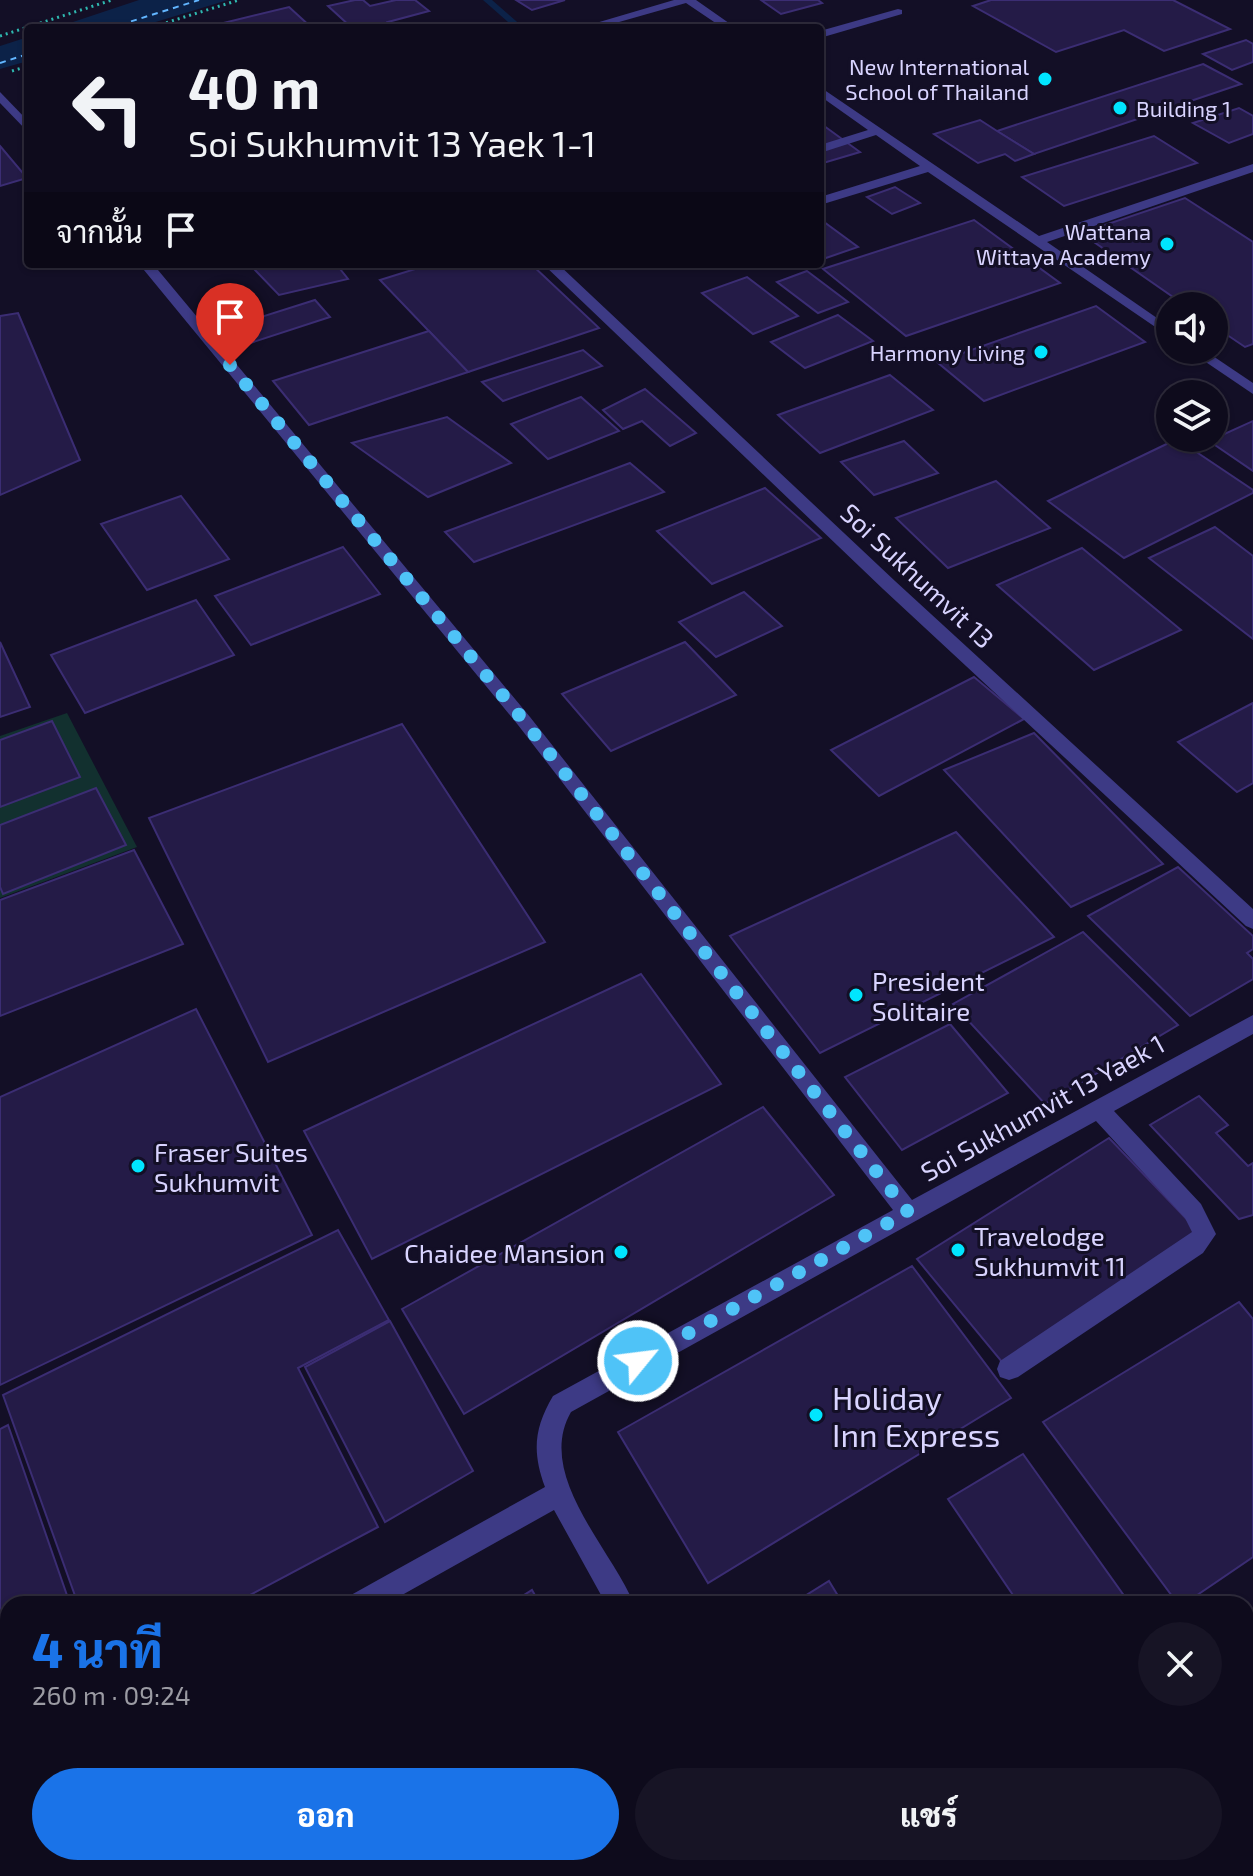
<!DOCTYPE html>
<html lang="th">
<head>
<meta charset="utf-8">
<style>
	body { margin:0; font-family:"Exo 2",Sarabun,sans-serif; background:#171425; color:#f1f3f6; height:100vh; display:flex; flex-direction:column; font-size:30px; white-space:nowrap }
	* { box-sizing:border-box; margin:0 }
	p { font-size:26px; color:#9b9ba3 }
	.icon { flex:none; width:44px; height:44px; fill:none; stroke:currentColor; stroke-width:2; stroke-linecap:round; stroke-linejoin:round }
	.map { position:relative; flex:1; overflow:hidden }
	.panel { position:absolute; left:0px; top:1596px; width:1254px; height:280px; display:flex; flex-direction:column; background:#0e0b1c; border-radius:24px 24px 0 0; box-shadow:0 2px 6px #0004,0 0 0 2px #2e2b3b }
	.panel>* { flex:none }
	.guide { position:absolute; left:24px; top:24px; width:800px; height:244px; border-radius:8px; box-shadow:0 2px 6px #0004,0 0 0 2px #2e2b3b; background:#0e0b1c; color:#f1f3f6; overflow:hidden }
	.buttons { position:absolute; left:1156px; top:292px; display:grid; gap:16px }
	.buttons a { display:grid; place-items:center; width:72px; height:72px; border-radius:50%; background:#0e0b1c; box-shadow:0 2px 6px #0004,0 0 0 2px #2e2b3b; font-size:40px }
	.pin { position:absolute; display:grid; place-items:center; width:68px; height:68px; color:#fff; margin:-82px -34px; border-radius:50% 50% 50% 0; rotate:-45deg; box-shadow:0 0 8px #0007 }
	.pin .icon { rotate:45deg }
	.me { position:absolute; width:88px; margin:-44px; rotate:61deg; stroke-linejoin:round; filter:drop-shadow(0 0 6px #0008) }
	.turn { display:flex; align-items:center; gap:28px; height:168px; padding:0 32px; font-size:36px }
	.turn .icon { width:104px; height:104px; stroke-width:2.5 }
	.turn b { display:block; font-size:56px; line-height:68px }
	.then { display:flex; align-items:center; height:76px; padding:0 32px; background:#0003; gap:16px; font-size:30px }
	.round { display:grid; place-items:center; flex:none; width:84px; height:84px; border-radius:42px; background:#171425 }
	.head { display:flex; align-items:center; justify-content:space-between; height:136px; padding:0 32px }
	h1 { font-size:48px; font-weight:800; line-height:60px; color:#1a73e8 }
	.cta { display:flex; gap:16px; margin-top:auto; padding:16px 32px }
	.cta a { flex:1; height:92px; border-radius:48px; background:#1a73e8; color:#fff; font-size:32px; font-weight:800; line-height:92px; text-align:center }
	.cta a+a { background:#171425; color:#f1f3f6 }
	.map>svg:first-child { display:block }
</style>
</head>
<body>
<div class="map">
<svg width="1253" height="1876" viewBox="0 0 1253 1876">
	<rect width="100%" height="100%" fill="#130f26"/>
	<polygon fill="#12302f" points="67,713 137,847 0,898 0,736"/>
	<g fill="#0c2248">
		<polygon points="139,0 228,0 136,28 55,28"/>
		<polygon points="28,37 28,61 0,69 0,46"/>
	</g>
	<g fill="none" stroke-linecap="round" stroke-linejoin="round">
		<polygon fill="#0c2248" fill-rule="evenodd" points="483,0 492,0 524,28 515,28"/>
		<g stroke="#62b6ff" stroke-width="2" stroke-dasharray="6 5" stroke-linecap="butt">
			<polyline points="110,28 199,0"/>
			<polyline points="0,63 28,54"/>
		</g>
	</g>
	<g fill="#241b47" stroke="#3b2d73" stroke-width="2">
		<polygon points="355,0 363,0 370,6 396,0 415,0 429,11 388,22 395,27 391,28 352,28 328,6"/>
		<polygon points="516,0 565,0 532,10"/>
		<polygon points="761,0 818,0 822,3 781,14"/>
		<polygon points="991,0 1173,0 1230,29 1164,51 1124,30 1056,52 973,6"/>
		<polygon points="289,7 312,28 203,28"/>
		<polygon points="1246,40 1253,44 1253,62 1232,70 1203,54"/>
		<polygon points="1203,64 1241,84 1034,154 997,131"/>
		<polygon points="1239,108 1253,116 1253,134 1229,143 1193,123"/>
		<polygon points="980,120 997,131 1034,154 1015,161 1005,154 978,163 934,134"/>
		<polygon points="820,123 860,152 820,164"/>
		<polygon points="1154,136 1197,163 1064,206 1022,177"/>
		<polygon points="0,146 27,178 0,186"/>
		<polygon points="895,187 920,203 892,214 867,197"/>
		<polygon points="1185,198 1253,242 1253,344 1245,347 1214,326 1214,306 1186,306 1081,233"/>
		<polygon points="820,219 858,247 820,260"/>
		<polygon points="974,220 1060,283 906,336 823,269"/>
		<polygon points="269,264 336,264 348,279 279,295 254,269"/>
		<polygon points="431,264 531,264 599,328 468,372 380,280"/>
		<polygon points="807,271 848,302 818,313 777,282"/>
		<polygon points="747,277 798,316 753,334 702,293"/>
		<polygon points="315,300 330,317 232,349 217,331"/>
		<polygon points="1096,306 1145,342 984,401 937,362"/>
		<polygon points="18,313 80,460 0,495 0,316"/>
		<polygon points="838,315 873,341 805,368 771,342"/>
		<polygon points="429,331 468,372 309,425 273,381"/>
		<polygon points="583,350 602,366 503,401 482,382"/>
		<polygon points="890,375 933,410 820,453 778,415"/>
		<polygon points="645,389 696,433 670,446 642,421 623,429 603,410"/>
		<polygon points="581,397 619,431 548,459 511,424"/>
		<polygon points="447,417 511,463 428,497 352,443"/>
		<polygon points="1253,421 1253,471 1209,441"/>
		<polygon points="1177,439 1253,490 1253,493 1124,558 1048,501"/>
		<polygon points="904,441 938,473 874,495 841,462"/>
		<polygon points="630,463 664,492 474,562 445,532"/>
		<polygon points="996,481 1050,528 948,568 896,518"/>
		<polygon points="765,488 821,538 712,584 657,531"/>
		<polygon points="181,496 229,559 147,590 101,524"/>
		<polygon points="1215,527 1253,556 1253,639 1149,558"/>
		<polygon points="343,547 380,594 251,645 215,596"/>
		<polygon points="1082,548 1181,630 1094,670 997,585"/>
		<polygon points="744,592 782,626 716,657 679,622"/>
		<polygon points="196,600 234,655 85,713 51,655"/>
		<polygon points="0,642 30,707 0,717"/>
		<polygon points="685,642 736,695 611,751 562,694"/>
		<polygon points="974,677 1024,719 879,796 831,750"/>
		<polygon points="1253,703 1253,783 1237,792 1178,742"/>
		<polygon points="52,721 80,777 0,807 0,740"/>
		<polygon points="402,724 545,942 268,1062 149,818"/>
		<polygon points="1034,733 1163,864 1071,907 944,770"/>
		<polygon points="96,788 126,845 3,894 0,887 0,825"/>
		<polygon points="956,832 1054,937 820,1053 730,936"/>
		<polygon points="134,850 183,944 0,1016 0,900"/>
		<polygon points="1178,867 1253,936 1253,949 1247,953 1253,959 1253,979 1190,1016 1088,916"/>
		<polygon points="1083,932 1178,1025 1045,1104 953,1004"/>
		<polygon points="641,974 721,1084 372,1259 304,1131"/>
		<polygon points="196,1009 312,1235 0,1385 0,1097"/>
		<polygon points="950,1024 1008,1093 902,1150 845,1077"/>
		<polygon points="1199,1096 1228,1125 1216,1133 1248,1166 1253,1163 1253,1215 1239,1219 1150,1125"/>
		<polygon points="763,1107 834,1195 464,1414 402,1309"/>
		<polygon points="1109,1138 1199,1232 1002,1362 917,1259"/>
		<polygon points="338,1230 389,1320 298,1368 378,1527 233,1604 78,1604 3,1395"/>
		<polygon points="912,1266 1011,1398 708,1583 618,1432"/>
		<polygon points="1239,1302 1253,1319 1253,1557 1184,1604 1178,1604 1043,1422"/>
		<polygon points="390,1321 473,1471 385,1522 305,1367"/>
		<polygon points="8,1425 70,1604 8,1604 8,1731 0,1736 0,1429"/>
		<polygon points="1023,1454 1130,1604 1019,1604 948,1499"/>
		<polygon points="829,1581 843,1604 792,1604"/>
		<polygon points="532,1590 540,1604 510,1604"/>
		<polygon points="1253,1609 1253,1732 1246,1723 1246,1614"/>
		<polygon points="1246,1782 1253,1792 1253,1876 1198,1876 1193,1868 1246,1868"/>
		<polygon points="93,1868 414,1868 402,1876 80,1876"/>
		<polygon points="927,1868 1044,1868 1049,1876 916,1876"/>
	</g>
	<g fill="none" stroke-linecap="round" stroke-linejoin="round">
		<g stroke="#2fb8b0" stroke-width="3" stroke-dasharray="2 4" stroke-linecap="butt">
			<polyline points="149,28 239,0"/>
			<polyline points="0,36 112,0"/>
			<polyline points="12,71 28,66"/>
		</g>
		<g fill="#3d3a85" fill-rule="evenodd">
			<polygon points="674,0 696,0 736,28 723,28 686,3 598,28 579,28"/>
			<polygon points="898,9 902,10 902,14 820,38 820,31"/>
			<polygon points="820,87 1039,236 1253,164 1253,172 1047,242 1170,327 1170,337 928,172 820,205 820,197 920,166 876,135 820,153 820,145 868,130 820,96"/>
			<polygon points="0,92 28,121 28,132 0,103"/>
			<path d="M 139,264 L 153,264 L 530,717 L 912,1200 L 1253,1015 L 1253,1034 L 1114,1111 L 1201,1204 L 1216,1234 L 1203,1253 L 1018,1377 L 1009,1380 L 1000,1377 L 997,1369 L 1000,1361 L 1192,1232 L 1185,1218 L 1096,1121 L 571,1412 C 535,1475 611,1548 634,1604 L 606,1604 L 554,1510 L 386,1604 L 347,1604 L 351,1595 L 545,1487 C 532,1452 534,1428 553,1396 L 893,1210 L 518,725 Z"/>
			<polygon points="543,264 558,264 895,581 1253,909 1253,929 1246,926 883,589"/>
			<polygon points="1188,350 1204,350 1253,383 1253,394"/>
			<polygon points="8,1786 8,1815 0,1818 0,1789"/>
			<polygon points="752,1868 781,1868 785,1876 755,1876"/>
		</g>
	</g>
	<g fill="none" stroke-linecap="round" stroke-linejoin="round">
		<polyline stroke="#4fc3f7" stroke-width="14" stroke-dasharray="0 25.2" points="230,365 524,721 908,1212 638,1361"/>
	</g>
	<g fill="#00e5ff" stroke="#130f26" stroke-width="3">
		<circle cx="1045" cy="79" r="8"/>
		<circle cx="1120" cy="108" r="8"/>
		<circle cx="1167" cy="244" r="8"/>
		<circle cx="1041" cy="352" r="8"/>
		<circle cx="856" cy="995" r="8"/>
		<circle cx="138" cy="1166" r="8"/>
		<circle cx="958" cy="1250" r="8"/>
		<circle cx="621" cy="1252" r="8"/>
		<circle cx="816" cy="1415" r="8"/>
	</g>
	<g text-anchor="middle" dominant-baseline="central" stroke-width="6" stroke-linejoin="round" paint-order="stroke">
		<g font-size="22" fill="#d9d4ff" stroke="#130f26" text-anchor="end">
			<text x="1029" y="66">New International<tspan x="1029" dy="25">School of Thailand</tspan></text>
			<text x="1136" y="108" text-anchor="start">Building 1</text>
			<text x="1151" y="231">Wattana<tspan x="1151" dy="25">Wittaya Academy</tspan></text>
			<text x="1025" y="352">Harmony Living</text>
		</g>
		<g font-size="26" fill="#d9d4ff" stroke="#130f26">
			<text transform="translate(918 575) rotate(43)">Soi Sukhumvit 13</text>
			<text transform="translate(1042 1107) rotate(-29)">Soi Sukhumvit 13 Yaek 1</text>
		</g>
		<g font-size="26" fill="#d9d4ff" stroke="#130f26" text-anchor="start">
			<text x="872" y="980">President<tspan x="872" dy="30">Solitaire</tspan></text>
			<text x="154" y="1151">Fraser Suites<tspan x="154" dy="30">Sukhumvit</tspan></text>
			<text x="974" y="1235">Travelodge<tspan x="974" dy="30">Sukhumvit 11</tspan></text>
			<text x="605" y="1252" text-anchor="end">Chaidee Mansion</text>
		</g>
		<g font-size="32" fill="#d9d4ff" stroke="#130f26" text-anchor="start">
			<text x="832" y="1397">Holiday<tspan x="832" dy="37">Inn Express</tspan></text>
		</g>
	</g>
</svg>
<div class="buttons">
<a><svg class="icon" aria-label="sound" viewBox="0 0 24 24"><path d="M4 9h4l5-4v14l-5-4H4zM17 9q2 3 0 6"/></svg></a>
<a><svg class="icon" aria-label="layers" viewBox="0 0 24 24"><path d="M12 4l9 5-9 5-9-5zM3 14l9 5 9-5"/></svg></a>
</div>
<div class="pin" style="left:230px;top:365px;background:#d93025"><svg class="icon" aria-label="arrive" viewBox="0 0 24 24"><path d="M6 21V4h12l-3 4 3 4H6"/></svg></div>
<svg class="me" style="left:638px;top:1361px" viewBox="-20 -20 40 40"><circle r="17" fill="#4fc3f7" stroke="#fff" stroke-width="3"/><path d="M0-11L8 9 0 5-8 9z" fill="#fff"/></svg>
<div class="guide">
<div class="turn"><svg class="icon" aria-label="left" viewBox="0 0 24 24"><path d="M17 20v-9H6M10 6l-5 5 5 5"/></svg><div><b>40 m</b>Soi Sukhumvit 13 Yaek 1-1</div></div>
<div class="then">จากนั้น<svg class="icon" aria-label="arrive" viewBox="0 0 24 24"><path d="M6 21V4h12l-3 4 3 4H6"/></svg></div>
</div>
<section class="panel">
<div class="head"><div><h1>4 นาที</h1><p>260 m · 09:24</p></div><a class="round"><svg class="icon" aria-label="close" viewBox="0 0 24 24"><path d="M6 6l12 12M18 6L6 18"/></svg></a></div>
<div class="cta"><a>ออก</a><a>แชร์</a></div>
</section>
</div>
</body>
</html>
